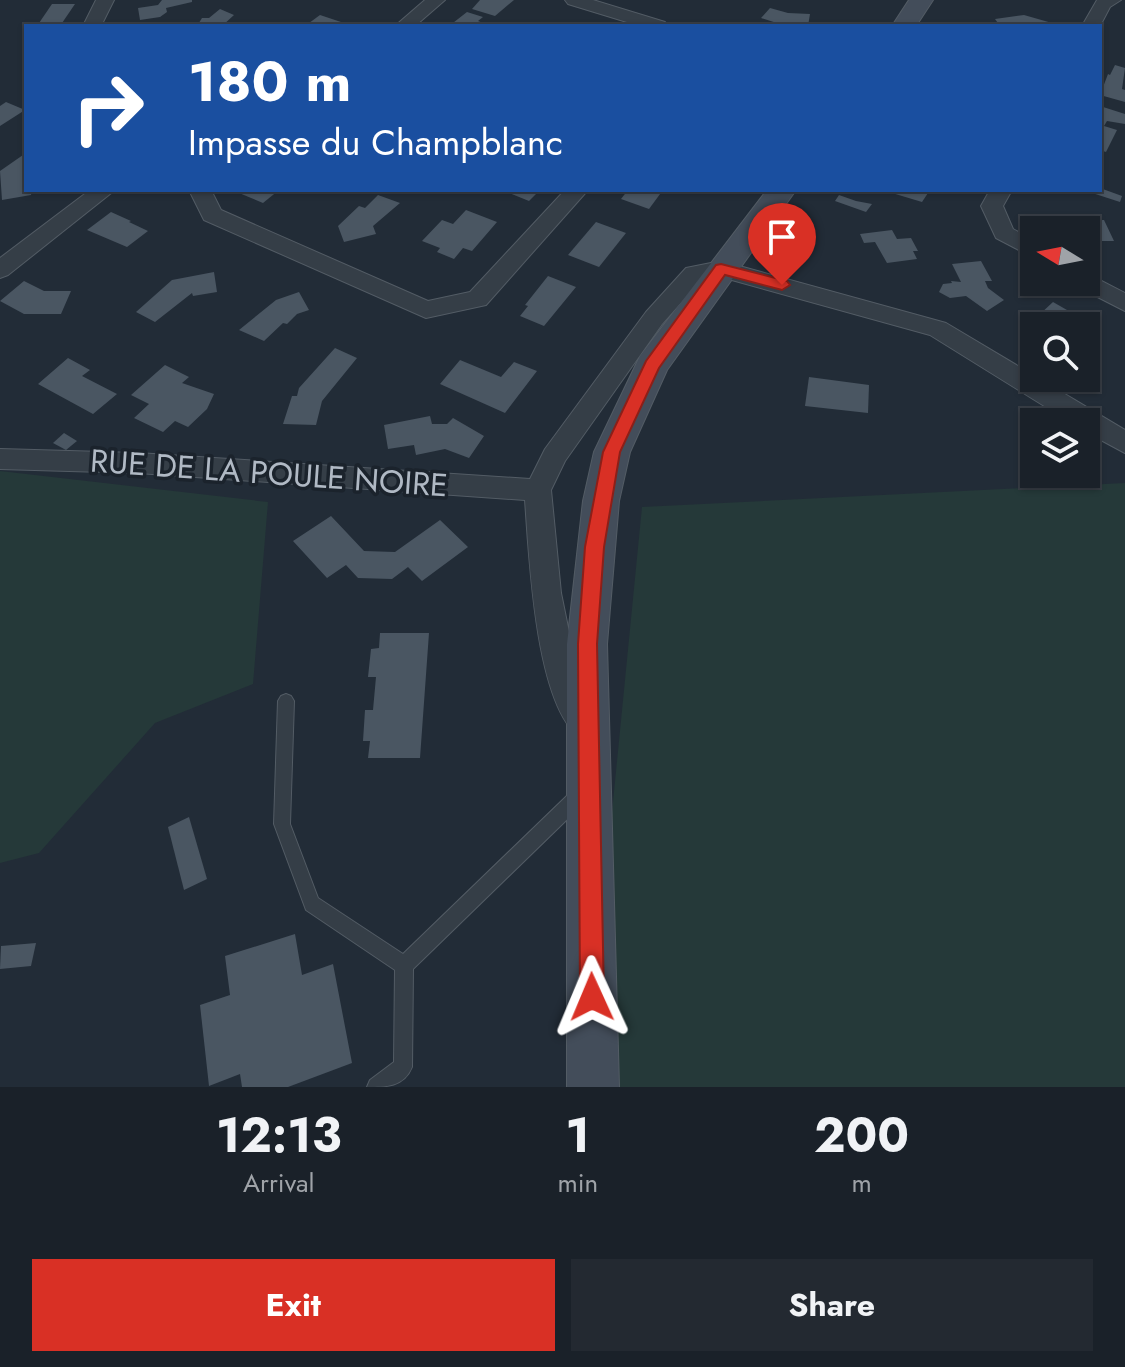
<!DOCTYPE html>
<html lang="en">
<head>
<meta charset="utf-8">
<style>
	body { margin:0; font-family:Jost,sans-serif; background:#232931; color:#f1f3f6; height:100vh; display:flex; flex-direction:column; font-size:30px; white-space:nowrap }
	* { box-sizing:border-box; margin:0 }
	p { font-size:26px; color:#9fa3a8 }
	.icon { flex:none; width:44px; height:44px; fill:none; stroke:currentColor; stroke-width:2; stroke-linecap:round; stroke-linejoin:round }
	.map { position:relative; height:1087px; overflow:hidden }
	.sheet { display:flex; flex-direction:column; background:#1a2129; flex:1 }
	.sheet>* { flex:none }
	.guide { position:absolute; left:24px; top:24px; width:1078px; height:168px; border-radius:0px; box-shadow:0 2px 6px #0004,0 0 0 2px #383e46; background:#1a4fa0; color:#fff; overflow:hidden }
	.needle { width:52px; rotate:280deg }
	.fabs { position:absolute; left:1020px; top:216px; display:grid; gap:16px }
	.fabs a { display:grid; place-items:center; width:80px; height:80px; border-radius:0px; background:#1a2129; box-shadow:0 2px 6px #0004,0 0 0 2px #383e46; font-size:40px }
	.pin { position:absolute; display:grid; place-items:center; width:68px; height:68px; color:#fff; margin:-82px -34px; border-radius:50% 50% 50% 0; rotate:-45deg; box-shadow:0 0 8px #0007 }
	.pin .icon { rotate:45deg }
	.me { position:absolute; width:88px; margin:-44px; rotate:359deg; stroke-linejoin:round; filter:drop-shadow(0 0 6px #0008) }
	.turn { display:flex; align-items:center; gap:28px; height:168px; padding:0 32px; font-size:36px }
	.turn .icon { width:104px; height:104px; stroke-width:2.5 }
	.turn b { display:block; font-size:56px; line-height:68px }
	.eta { display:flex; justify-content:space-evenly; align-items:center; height:136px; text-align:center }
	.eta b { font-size:48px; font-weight:700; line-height:56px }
	.cta { display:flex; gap:16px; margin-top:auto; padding:16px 32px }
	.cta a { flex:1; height:92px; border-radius:0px; background:#d93025; color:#fff; font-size:32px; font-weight:700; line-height:92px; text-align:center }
	.cta a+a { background:#232931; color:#f1f3f6 }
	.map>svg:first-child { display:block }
</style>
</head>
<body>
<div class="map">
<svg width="1125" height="1087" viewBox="0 0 1125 1087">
	<rect width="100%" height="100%" fill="#222c37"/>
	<g fill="#253939">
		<polygon points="0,471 268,502 253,684 155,723 39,853 0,863"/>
		<polygon points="1125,483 1125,1087 585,1087 642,507"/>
	</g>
	<g fill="#4a5662">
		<polygon points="162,0 192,0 192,2 166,8 167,12 160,17 140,20 138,8 158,5"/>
		<polygon points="480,0 514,0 495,16 472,9"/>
		<polygon points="52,4 75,4 60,26 37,26"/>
		<polygon points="770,8 788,13 810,14 808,26 783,25 761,18"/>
		<polygon points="220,9 234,15 222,26 197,26 202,18 209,18"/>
		<polygon points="467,12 483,17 478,21 491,26 449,26"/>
		<polygon points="320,15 350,25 350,26 305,26"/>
		<polygon points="1024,15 1059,25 1059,26 1000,26 995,19"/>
		<polygon points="1115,65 1125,68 1122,89 1125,90 1125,102 1100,95 1108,74 1110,75"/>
		<polygon points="6,102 25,110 0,126 0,106"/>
		<polygon points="1100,106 1125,114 1125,124 1107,121 1104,126 1117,130 1106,152 1100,150"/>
		<polygon points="23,155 26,157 26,175 22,182 26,182 26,190 32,190 31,195 2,200 0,171"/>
		<polygon points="1100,188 1122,196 1120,202 1086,191"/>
		<polygon points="243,190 279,190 263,203 239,193"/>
		<polygon points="502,190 540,190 529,201"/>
		<polygon points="628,190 663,190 649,209 621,199"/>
		<polygon points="882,190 930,190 922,202"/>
		<polygon points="378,195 400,203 373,226 376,234 344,242 338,226 359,206 365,208"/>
		<polygon points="839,195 856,201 872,204 866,212 835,201"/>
		<polygon points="466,210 497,222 472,251 463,248 454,259 437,252 440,248 422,241 442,220 453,224"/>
		<polygon points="111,212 131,221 129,222 148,231 127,247 87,230"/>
		<polygon points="1104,220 1114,241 1086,241 1086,230 1062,230 1058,221"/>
		<polygon points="596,222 626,233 599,267 568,255"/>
		<polygon points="892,230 897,239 911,238 918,251 913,251 917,259 887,263 875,242 864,243 860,234"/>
		<polygon points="981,261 992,281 985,281 988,288 1004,300 987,311 966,296 950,298 939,292 943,284 952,283 951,281 961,282 952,264"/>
		<polygon points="214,272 217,292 193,296 192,293 155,322 136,312 172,280"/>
		<polygon points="548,276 576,287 544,326 520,316 528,306 525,305"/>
		<polygon points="24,281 44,291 71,291 61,314 24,314 0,301"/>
		<polygon points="299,292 309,310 297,314 287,324 283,323 264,341 239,330 276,300"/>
		<polygon points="1053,302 1067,310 1083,319 1076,326 1043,326 1046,324 1039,315"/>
		<polygon points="335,348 357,358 322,401 316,425 283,424 292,396 297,396 299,388"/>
		<polygon points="68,358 90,370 82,376 117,394 93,414 38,384"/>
		<polygon points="460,360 501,377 514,362 537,371 505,413 440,384"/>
		<polygon points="165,365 189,377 182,383 214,394 207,409 188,427 175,421 163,432 134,418 149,404 131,395"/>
		<polygon points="809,377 869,385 868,413 805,406"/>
		<polygon points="430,416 432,424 447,424 453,418 484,436 469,458 445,449 416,455 414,445 388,449 384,425"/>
		<polygon points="64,433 77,441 66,450 53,443"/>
		<polygon points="331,516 364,551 395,552 440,520 468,547 422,581 408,567 392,579 358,578 346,565 327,578 293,541"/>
		<polygon points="380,633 429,633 420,758 368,758 370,741 363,741 365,710 373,710 376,677 368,677 371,649 379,648"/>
		<polygon points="189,817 207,879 184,890 168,827"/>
		<polygon points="295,934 302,975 333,964 352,1063 288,1087 242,1087 240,1074 209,1086 200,1005 230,995 225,956"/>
		<polygon points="36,943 31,966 0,969 1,946"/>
	</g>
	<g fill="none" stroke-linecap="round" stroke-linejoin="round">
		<defs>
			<path id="lane" d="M 286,694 L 291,696 L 294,701 L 290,824 L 318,898 L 403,954 L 574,789 L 580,787 L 586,789 L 588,795 L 586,801 L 413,969 L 412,1067 C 404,1087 386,1087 367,1087 L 370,1080 L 394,1062 L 395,970 L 306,910 L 274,824 L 278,701 L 281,696 Z"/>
			<g id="street">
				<polygon points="96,0 114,0 101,26 83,26"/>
				<polygon points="425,0 445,0 415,26 395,26"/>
				<polygon points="565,0 593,0 665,22 668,26 640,26 568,4"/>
				<polygon points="1097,0 1121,0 1110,7 1100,26 1082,26"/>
				<polygon points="90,190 115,190 8,275 0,278 0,258"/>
				<polygon points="189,190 211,190 221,210 428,301 470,292 565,190 588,190 486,305 426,318 204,220"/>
				<polygon points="990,190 1012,190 1003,206 1013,229 1034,241 1034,258 996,238 981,206"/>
				<path d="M 721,261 L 946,323 L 1125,430 L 1125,453 L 1086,432 L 1086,422 L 1070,422 L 930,335 L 721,277 L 701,280 L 662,324 L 565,461 L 551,490 L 561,593 L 580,686 L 603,726 L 598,736 L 587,741 C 535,721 529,551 525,500 L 138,473 L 0,469 L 0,449 L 138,453 L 530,479 L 545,449 L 646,312 L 686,268 Z"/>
				<polygon points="1086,273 1125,293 1125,311 1078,287 1075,282 1086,282"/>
			</g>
			<g id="secondary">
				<polygon points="909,0 933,0 916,26 892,26"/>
				<polygon points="767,190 796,190 667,370 630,452 619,501 607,644 619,1087 567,1087 567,644 583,501 594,452 640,356"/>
			</g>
		</defs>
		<use href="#lane" stroke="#535c65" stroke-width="2"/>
		<use href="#street" stroke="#535c65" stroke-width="2"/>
		<use href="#secondary" stroke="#535c65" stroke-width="2"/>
		<use href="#lane" fill="#353e47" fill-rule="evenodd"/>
		<use href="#street" fill="#353e47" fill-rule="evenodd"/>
		<use href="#secondary" fill="#434d5a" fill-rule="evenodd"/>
	</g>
	<polygon fill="#d93025" stroke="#8d1f18" stroke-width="2" points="721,264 787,281 790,285 782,290 725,275 659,368 620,452 604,547 597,644 604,997 600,1005 592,1008 583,1005 580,997 578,644 585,547 603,452 646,361 716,265"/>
	<g text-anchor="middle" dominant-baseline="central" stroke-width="7" stroke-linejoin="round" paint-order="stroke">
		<g font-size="32" fill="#b0b9c4" stroke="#1b232c">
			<text transform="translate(269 473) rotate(4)">RUE DE LA POULE NOIRE</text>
		</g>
	</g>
</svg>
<div class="fabs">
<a><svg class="needle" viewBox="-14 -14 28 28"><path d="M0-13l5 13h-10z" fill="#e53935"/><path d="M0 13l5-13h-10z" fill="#9fa3a8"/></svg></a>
<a><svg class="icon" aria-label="search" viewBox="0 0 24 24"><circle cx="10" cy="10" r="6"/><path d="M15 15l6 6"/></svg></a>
<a><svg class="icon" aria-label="layers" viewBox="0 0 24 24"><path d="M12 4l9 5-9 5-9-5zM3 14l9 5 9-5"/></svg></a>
</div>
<div class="pin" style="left:782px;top:285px;background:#d93025"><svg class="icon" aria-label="arrive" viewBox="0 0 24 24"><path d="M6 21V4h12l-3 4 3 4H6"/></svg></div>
<svg class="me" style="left:592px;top:997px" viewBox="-20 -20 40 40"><path d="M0-17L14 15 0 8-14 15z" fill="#d93025" stroke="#fff" stroke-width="4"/></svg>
<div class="guide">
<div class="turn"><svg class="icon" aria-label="right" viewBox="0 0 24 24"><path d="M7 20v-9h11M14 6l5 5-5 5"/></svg><div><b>180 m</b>Impasse du Champblanc</div></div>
</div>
</div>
<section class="sheet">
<div class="eta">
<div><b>12:13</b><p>Arrival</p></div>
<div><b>1</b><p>min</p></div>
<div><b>200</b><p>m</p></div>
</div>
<div class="cta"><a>Exit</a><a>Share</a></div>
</section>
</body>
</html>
